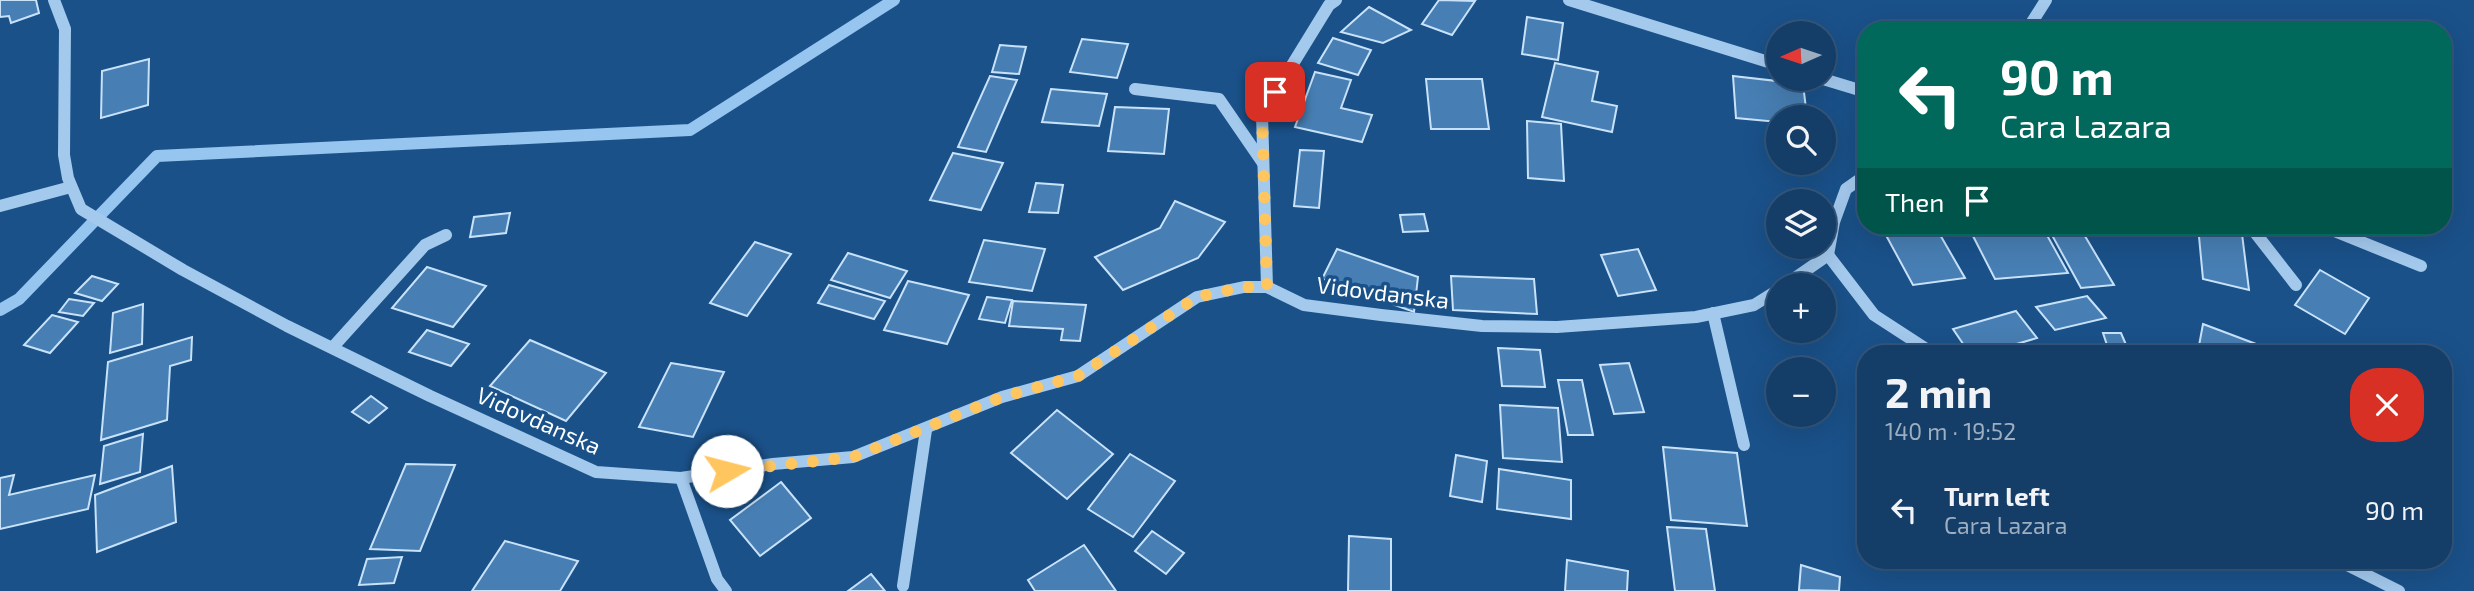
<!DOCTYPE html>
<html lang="en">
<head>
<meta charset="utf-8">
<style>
	body { margin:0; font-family:"Exo 2",sans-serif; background:#1d446d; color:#f1f3f6; height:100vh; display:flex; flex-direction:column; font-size:26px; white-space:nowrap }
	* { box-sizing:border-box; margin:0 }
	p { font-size:23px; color:#9daec0 }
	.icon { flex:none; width:38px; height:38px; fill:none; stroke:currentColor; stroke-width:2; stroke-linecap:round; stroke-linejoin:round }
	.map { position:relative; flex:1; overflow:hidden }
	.details { position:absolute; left:1857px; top:345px; width:595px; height:224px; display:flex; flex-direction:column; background:#143d67; border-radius:28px; box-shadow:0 7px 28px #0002,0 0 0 2px #33567b }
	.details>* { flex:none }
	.hud { position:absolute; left:1857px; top:21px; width:595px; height:214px; border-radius:28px; box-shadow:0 7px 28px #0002,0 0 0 2px #33567b; background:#00695c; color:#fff; overflow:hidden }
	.needle { width:46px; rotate:267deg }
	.tools { position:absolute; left:1766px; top:21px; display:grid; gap:14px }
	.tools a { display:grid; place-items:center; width:70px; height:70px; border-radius:50%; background:#143d67; box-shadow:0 7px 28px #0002,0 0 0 2px #33567b; font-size:35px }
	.pin { position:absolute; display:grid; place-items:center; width:60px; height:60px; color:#fff; margin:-30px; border-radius:14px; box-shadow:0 4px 10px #0006 }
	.me { position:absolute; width:77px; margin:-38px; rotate:82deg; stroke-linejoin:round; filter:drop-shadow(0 0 5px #0008) }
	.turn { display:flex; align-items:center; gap:24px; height:147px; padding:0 28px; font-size:32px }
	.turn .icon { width:91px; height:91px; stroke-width:2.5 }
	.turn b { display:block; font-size:49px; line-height:60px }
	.then { display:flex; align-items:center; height:66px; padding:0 28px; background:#0003; gap:14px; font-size:26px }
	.round { display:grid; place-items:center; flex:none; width:74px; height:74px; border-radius:28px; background:#1d446d }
	.summary { display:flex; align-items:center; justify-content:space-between; height:119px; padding:0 28px }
	h1 { font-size:42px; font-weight:700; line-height:52px }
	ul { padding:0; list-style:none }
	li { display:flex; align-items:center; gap:21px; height:91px; padding:0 28px }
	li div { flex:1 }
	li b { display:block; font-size:26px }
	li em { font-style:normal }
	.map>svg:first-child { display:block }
</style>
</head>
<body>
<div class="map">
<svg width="2474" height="591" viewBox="0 0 2474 591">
	<rect width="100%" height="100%" fill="#1a5189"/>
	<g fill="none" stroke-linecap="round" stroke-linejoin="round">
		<polyline stroke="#96c5ef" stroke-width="12" points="0,310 19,299 157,156 690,130 894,0"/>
	</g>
	<g fill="#477eb3" stroke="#c8e2f9" stroke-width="2">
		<polygon points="0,0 36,0 39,13 11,23 9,16 0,17"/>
		<polygon points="1439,0 1475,1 1452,35 1422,24"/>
		<polygon points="1369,7 1411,30 1383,43 1341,32"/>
		<polygon points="1527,17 1563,23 1558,60 1522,54"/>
		<polygon points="1333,38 1371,50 1358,75 1318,63"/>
		<polygon points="1082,39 1128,44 1117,78 1070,72"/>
		<polygon points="1000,45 1026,47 1019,74 992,72"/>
		<polygon points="149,59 148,105 101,118 102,71"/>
		<polygon points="1555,63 1598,72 1592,101 1617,106 1612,132 1542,117"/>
		<polygon points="1315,72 1351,80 1341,108 1372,115 1362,142 1295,127"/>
		<polygon points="990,76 1017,80 986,152 958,147"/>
		<polygon points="1733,76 1803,84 1807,117 1778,117 1778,122 1736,118"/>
		<polygon points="1426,79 1482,79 1489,129 1431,129"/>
		<polygon points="1051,89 1107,94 1099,126 1042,122"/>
		<polygon points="1115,107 1169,109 1164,154 1108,151"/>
		<polygon points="1527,121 1561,124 1564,181 1528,178"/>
		<polygon points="1300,150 1324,151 1319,208 1294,206"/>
		<polygon points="953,153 1003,163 981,210 930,200"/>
		<polygon points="1036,183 1063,185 1058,213 1029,212"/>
		<polygon points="1175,201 1225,222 1198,258 1123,290 1095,257 1160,228"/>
		<polygon points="510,213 506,233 470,237 474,217"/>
		<polygon points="1424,214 1428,231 1403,232 1400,215"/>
		<polygon points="1881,226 1935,226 1965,278 1913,285"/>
		<polygon points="2047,226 2079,226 2114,285 2081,288"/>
		<polygon points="2198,226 2241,226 2249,290 2203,279"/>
		<polygon points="2043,228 2068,273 1995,279 1972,234"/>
		<polygon points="984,240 1045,249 1032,291 969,282"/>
		<polygon points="755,242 791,254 747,316 710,303"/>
		<polygon points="1337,249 1418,277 1414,312 1322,279"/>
		<polygon points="1638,249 1656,290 1618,296 1601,255"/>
		<polygon points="848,253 907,271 890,298 831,280"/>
		<polygon points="427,267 486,286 453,327 392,308"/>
		<polygon points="2320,270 2369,298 2345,334 2295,305"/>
		<polygon points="92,276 118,284 102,301 75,293"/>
		<polygon points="1451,276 1534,279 1537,314 1453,310"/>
		<polygon points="908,281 969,295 947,344 884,330"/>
		<polygon points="829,285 885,301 874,319 818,303"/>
		<polygon points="2087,296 2106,318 2055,330 2036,307"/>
		<polygon points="987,297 1012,300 1005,323 979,319"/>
		<polygon points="69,299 94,303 83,316 59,312"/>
		<polygon points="1013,301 1086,305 1080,341 1061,340 1063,329 1009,326"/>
		<polygon points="143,304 142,344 110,353 113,313"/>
		<polygon points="2016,311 2037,338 1983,354 1970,354 1953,329"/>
		<polygon points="52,315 78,322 50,353 24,345"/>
		<polygon points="2203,324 2256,344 2254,354 2205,354 2198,351"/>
		<polygon points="427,330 469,344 451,366 409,352"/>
		<polygon points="2103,333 2121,333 2130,354 2110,354"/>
		<polygon points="192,337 191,360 170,366 167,420 101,440 108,362"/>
		<polygon points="530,340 606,373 566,421 490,386"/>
		<polygon points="1498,348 1540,350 1545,387 1502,386"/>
		<polygon points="671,363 724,372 693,437 639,427"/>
		<polygon points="1629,363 1644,412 1614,414 1600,365"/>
		<polygon points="1558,380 1582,380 1593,435 1568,435"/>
		<polygon points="371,396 387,408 369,423 352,412"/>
		<polygon points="1500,405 1558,408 1562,462 1503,458"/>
		<polygon points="1057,410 1113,454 1067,499 1011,453"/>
		<polygon points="143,434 140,472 100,484 104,446"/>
		<polygon points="1663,447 1737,453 1747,526 1671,520"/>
		<polygon points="1130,454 1175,481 1133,537 1088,509"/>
		<polygon points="1456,455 1487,461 1482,502 1450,496"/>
		<polygon points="406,464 455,465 420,551 370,549"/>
		<polygon points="172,466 176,522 97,552 95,495"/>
		<polygon points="1499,469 1571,480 1571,519 1497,509"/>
		<polygon points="14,475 9,495 95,475 88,509 0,529 0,478"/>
		<polygon points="781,482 811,518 760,556 730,520"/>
		<polygon points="1667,527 1706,529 1715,591 1675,591"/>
		<polygon points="1152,531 1184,553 1166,574 1135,551"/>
		<polygon points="1349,536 1391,539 1391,591 1348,591"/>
		<polygon points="505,541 578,561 560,591 472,591"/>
		<polygon points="1084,545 1116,591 1035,591 1028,580"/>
		<polygon points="402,557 394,583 359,585 367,559"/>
		<polygon points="1567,560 1628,571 1627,591 1565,591"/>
		<polygon points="1801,565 1840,577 1839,591 1799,590"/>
		<polygon points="871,574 885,591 848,591"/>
	</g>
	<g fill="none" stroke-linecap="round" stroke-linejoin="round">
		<g stroke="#a3c9ed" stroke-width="12">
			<polyline points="54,0 65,29 64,155 68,178 81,209 183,270 287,326 430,396 596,472 681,478 773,464 853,457 1002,397 1078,376 1197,297 1244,287 1267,287 1304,305 1381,315 1482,326 1557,327 1696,317 1754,305 1778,290"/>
			<polyline points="1569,0 1778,65"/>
			<polyline points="2027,30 2046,0"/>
			<polyline points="1823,79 1866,92"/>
			<polyline points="1135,89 1219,99 1263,163"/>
			<polyline points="0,206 71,187"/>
			<polyline points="2250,226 2296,285"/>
			<polyline points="2322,226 2421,266"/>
			<polyline points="1828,255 1874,315 1934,354"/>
			<polyline points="1785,285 1828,255 1834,222 1846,189 1866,175"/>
			<polyline points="1267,287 1262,114 1329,5 1336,0"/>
			<polyline points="1713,313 1744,445"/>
			<polyline points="333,347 425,245 446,235"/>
			<polyline points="681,478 717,579 726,591"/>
			<polyline points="2337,560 2399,591"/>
			<polyline points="903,586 926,430"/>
		</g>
	</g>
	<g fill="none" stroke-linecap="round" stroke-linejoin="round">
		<polyline stroke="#ffc65f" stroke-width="12" stroke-dasharray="0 21.6" points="727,471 853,457 1002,397 1078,376 1197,297 1244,287 1267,287 1262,114 1275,92"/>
	</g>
	<g text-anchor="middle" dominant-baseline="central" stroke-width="7" stroke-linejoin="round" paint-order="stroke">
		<g font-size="23" fill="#fff" stroke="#1a5189">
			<text transform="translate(1383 292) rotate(7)">Vidovdanska</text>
			<text transform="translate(539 420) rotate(24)">Vidovdanska</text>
		</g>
	</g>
</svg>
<div class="tools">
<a><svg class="needle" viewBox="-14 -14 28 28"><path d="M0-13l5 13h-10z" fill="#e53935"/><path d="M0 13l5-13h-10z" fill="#9daec0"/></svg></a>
<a><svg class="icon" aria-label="search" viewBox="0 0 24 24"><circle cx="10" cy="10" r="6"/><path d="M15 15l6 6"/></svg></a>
<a><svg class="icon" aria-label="layers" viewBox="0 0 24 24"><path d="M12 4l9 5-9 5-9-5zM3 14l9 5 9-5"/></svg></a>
<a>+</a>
<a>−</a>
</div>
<div class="pin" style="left:1275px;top:92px;background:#d93025"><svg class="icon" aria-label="arrive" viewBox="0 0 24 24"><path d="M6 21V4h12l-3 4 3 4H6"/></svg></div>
<svg class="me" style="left:727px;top:471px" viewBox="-20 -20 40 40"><circle r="19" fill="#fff"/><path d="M0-13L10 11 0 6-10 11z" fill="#ffc65f"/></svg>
<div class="hud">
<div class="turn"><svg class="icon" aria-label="left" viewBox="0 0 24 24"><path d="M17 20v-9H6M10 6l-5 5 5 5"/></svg><div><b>90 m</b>Cara Lazara</div></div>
<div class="then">Then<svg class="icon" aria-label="arrive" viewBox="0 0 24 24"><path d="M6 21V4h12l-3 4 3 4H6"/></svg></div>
</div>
<section class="details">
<div class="summary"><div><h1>2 min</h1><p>140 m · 19:52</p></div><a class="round" style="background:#d93025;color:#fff"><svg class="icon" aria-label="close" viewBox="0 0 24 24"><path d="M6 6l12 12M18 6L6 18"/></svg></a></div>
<ul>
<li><svg class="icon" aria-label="left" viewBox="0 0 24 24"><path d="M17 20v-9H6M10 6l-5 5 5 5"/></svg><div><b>Turn left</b><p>Cara Lazara</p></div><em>90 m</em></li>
</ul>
</section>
</div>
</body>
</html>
